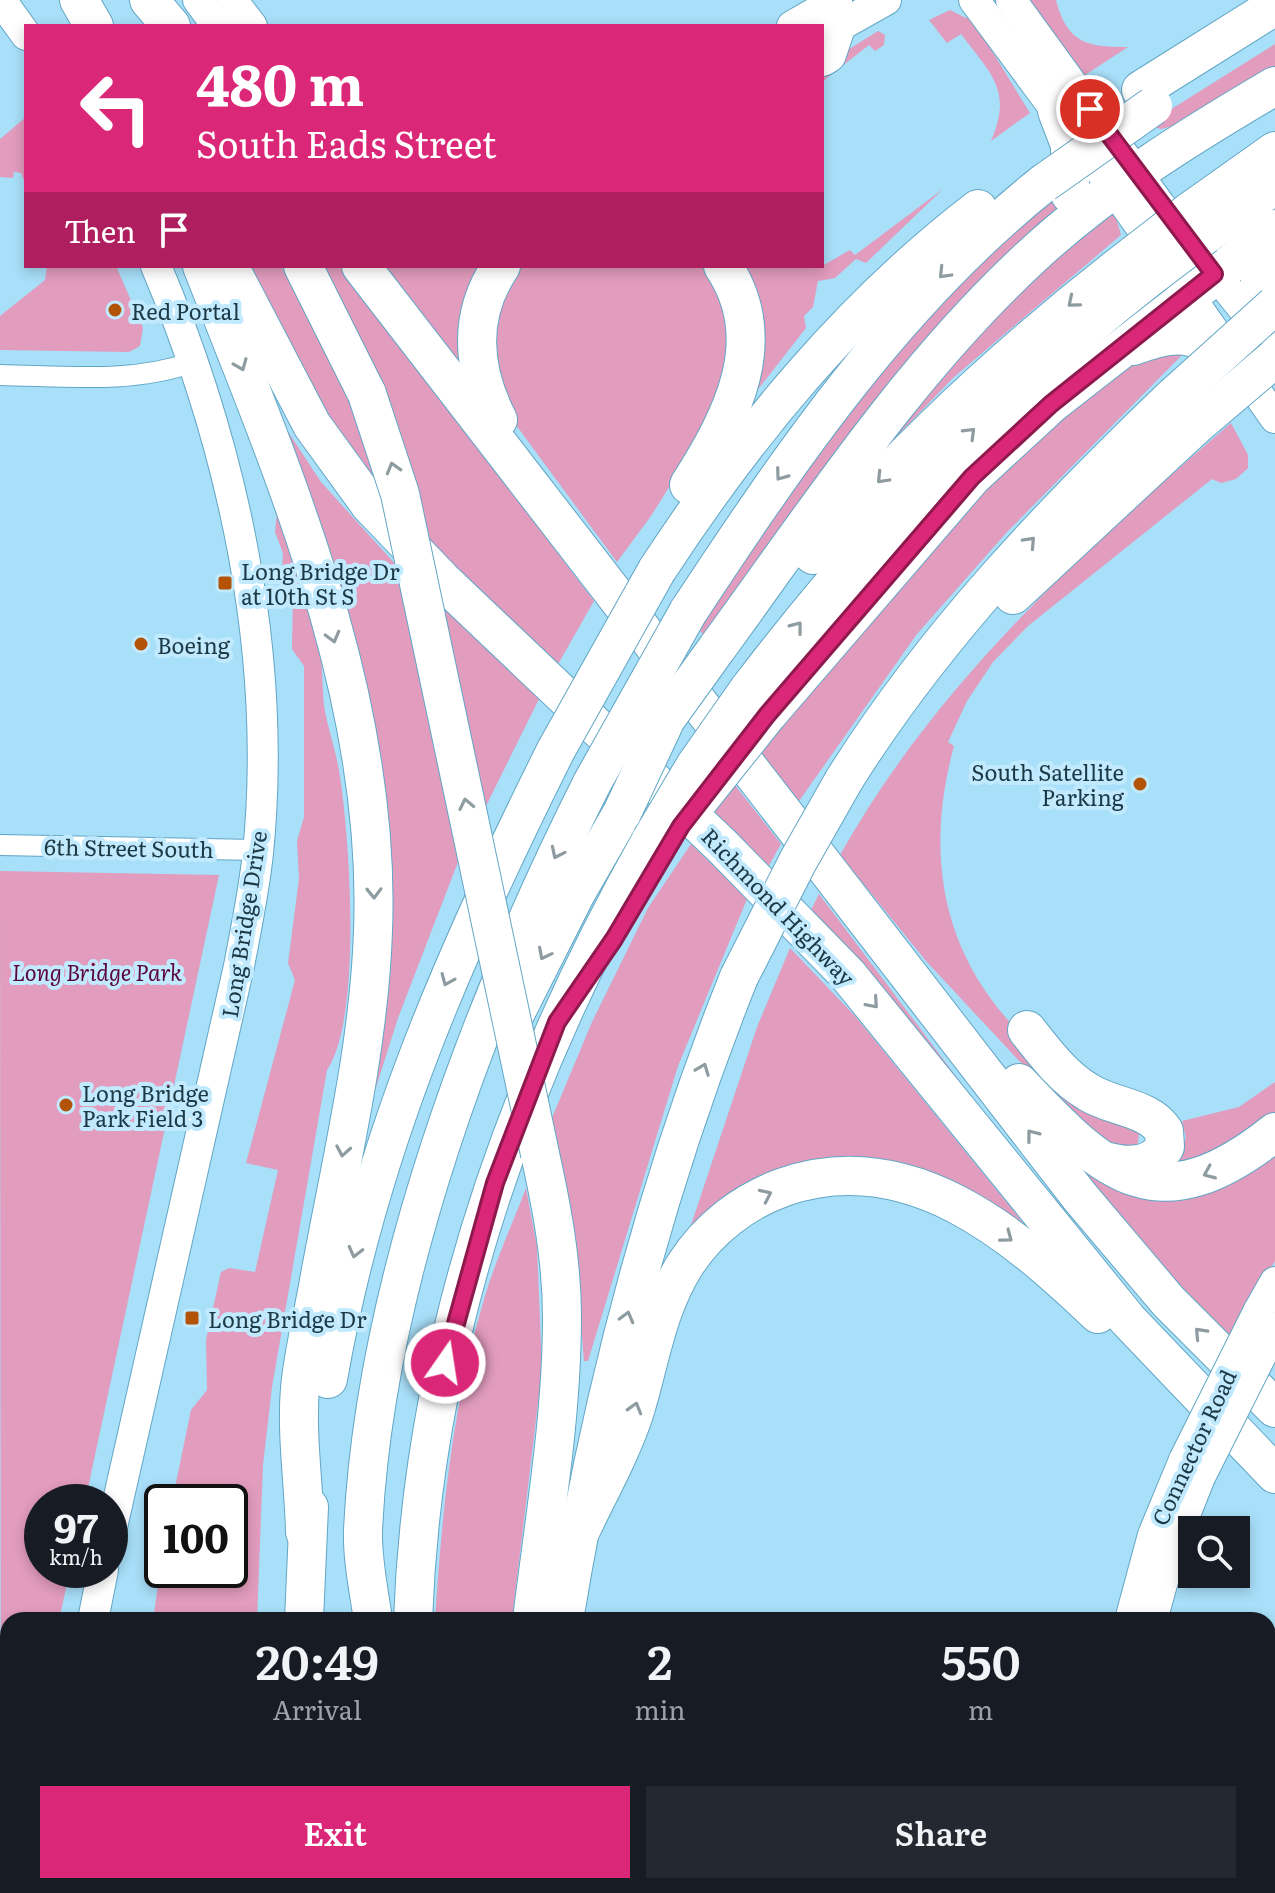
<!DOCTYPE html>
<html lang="en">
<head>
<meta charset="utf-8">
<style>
	body { margin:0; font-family:Literata,serif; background:#242831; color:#f1f3f6; height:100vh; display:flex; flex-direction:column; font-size:30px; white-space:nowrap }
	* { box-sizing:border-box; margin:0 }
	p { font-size:26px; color:#9ea1a6 }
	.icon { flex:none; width:44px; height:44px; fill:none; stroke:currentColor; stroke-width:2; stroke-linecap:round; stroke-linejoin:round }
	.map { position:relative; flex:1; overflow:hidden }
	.drawer { position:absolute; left:0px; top:1612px; width:1276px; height:282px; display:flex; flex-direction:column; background:#171b24; border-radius:24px 24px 0 0; box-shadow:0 4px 12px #0003 }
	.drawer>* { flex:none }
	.top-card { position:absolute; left:24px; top:24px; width:800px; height:244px; border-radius:0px; box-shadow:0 4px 12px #0003; background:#db2777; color:#fff; overflow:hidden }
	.tools { position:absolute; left:1178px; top:1516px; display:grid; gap:16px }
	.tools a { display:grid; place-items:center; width:72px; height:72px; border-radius:0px; background:#171b24; box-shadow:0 4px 12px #0003; font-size:40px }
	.speed { position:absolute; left:24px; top:1484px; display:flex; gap:16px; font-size:40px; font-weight:700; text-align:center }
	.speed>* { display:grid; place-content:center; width:104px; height:104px; border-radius:50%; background:#171b24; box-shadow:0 4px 12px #0003; line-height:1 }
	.speed small { font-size:20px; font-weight:400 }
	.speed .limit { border:4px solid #111; border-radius:12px; background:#fff; color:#111 }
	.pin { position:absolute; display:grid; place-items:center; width:68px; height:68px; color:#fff; margin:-34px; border:4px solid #fff; border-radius:50%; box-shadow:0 2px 8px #0007 }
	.me { position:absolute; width:88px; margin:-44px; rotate:13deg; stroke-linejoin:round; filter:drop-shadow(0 0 6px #0008) }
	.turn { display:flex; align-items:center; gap:28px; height:168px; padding:0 40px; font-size:36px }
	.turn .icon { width:104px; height:104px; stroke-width:2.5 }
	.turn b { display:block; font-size:56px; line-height:68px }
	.then { display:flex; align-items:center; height:76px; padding:0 40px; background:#0003; gap:16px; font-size:30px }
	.eta { display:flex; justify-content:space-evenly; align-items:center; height:136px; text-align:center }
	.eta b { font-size:48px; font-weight:600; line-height:56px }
	.action { display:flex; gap:16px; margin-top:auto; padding:16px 40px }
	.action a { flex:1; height:92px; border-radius:0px; background:#db2777; color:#fff; font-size:32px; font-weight:600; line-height:92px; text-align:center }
	.action a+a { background:#242831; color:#f1f3f6 }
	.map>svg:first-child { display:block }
</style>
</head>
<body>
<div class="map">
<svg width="1275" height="1893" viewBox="0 0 1275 1893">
	<rect width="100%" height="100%" fill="#a8dff9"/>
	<g fill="#e29cbd">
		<path d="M 1022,0 L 1056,0 C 1067,45 1090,47 1128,47 L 1079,79 Z"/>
		<path d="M 950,10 L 966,18 L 970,15 L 1030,113 L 991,141 C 1013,90 991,74 961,34 L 947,43 L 929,20 Z"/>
		<polygon points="878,31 885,35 884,45 875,51 869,45 822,82 822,66"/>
		<polygon points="1275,44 1275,68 1174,126 1161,129 1146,125"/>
		<polygon points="26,117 26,185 21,173 14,172 13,178 0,177 0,139"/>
		<polygon points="943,189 866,263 856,259 835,278 818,281 813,307 804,316 806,328 748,402 735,266 822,266 850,250 855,255"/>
		<polygon points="1052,195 1062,205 705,637 694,623 841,420 972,267"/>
		<polygon points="1108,212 1115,214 1121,235 954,377 860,474 949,356"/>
		<polygon points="47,266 116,266 143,328 140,346 129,352 0,350 0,316 45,280"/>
		<polygon points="247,266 281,266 354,409 378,487 337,432"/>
		<polygon points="318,266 339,266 594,601 557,666 430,546"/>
		<polygon points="380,266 487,266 462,367"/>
		<polygon points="513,266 705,266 732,327 717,411 651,516 617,562 507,413 491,373 497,292"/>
		<polygon points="1146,353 1184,353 1007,532 917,634 799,801 760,751 988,483 1050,427"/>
		<polygon points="281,421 321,482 397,566 458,862 398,1018 364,1125 382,957"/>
		<path d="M 1231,423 L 1248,455 L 1248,468 L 1236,479 L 1221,483 L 1212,479 L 1028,626 L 993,662 L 967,701 L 948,742 L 954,746 C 925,852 940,952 1020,1033 C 1053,1067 1096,1095 1133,1125 L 1139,1134 L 1137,1150 L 1106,1143 L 1076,1122 L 926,961 L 840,855 C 937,682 1083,551 1231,423 Z"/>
		<path d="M 277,513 C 291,556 309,601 319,646 C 323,665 322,686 324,706 C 328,730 337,753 340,777 C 350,841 362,1019 327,1070 L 272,1387 L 263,1465 L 257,1620 L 153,1620 L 162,1557 L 162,1570 L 230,1570 L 230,1502 L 172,1502 L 191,1410 L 207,1390 L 206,1340 L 221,1272 L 229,1268 L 255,1272 L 278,1170 L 246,1163 L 295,980 L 288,963 L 299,879 L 297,841 L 304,817 L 304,666 L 292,649 L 293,589 L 282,570 L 283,553 L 275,532 Z"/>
		<polygon points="441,606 539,699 485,808"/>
		<polygon points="734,784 781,844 767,869 711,813"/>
		<polygon points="691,844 747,899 678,1066 588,1361 584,1361 578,1286 549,1125 592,1022 648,908"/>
		<polygon points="0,871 219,875 85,1502 42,1502 42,1570 70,1570 59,1620 8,1620 8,1860 1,1893"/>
		<polygon points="819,894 961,1083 958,1086 810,912"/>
		<polygon points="790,948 855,1016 1055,1262 908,1172 690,1228 757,1027"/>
		<polygon points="1275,1082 1275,1119 1177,1172 1176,1157 1186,1138 1182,1121 1239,1107"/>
		<polygon points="1275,1147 1275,1261 1229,1341 1166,1273 1074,1162 1106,1177"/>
		<path d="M 526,1188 L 537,1247 L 542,1370 L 512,1620 L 435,1620 C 442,1511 453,1401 485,1296 C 496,1259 513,1223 526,1188 Z"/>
		<polygon points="219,1886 281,1886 283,1893 222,1893"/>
	</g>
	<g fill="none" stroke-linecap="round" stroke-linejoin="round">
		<defs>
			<g id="street">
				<path d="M 0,375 C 64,376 132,384 193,362"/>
				<polyline points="0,845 259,850"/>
			</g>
			<g id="secondary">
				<polyline points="1,0 26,35"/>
				<polyline points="198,0 217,26"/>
				<polyline points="232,0 252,26"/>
				<polyline points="974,0 1114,189 1275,418"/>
				<polyline points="1011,0 1160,205 1269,341"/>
				<polyline points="792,26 837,0"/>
				<polyline points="822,36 886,0"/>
				<polyline points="1258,1312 1275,1282"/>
				<path d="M 110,1536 L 239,966 C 246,929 254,891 258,853 C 278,654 233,448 156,266"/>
				<polyline points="93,1620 103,1570"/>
				<polyline points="1130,1620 1153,1535 1184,1460"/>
				<polyline points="1152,1620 1173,1545 1200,1477"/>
				<polyline points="1221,1886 1225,1893"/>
				<polyline points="32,1893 33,1886"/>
			</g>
			<g id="highway">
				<polyline points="79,0 94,26"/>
				<polyline points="149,0 171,26"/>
				<polyline points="822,57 827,54 836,27"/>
				<polyline points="1141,90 1275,6"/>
				<polyline points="1057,111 1070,145 1070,194"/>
				<polyline points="1189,212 1275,151"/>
				<polyline points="1205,235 1275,185"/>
				<path d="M 202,266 C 285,477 382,699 373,931 C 369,1052 338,1173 317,1292 C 311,1323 303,1356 300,1388 C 296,1434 304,1485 305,1532"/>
				<polyline points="229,266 312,425 370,505 442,580 722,846 848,975 1128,1320 1275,1474"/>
				<polyline points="303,266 367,394"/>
				<polyline points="361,266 1080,1197 1168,1301 1275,1408"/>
				<path d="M 1269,341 C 1259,304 1252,268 1275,234"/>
				<path d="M 1133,346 C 1173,331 1189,331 1228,352"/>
				<path d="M 498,420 C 472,369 467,316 501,266"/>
				<path d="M 689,485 C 731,419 773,340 723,266"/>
				<path d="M 813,555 C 910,443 1018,344 1135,254"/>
				<path d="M 657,570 C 746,434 849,308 978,209"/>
				<polyline points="1013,595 1195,426"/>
				<path d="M 688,612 C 790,457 897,300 1044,183"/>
				<path d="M 717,648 C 815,514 909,369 1032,256 C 1104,189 1190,136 1275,86"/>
				<path d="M 749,689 C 867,534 997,396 1151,276"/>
				<polyline points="767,715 972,477 1051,404 1275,229"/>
				<path d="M 844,780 C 934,636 1052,513 1174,396"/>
				<polyline points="509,1026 576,893 622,813"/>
				<path d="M 1027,1030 C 1045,1053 1063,1077 1088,1092 C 1111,1107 1149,1107 1164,1131 L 1165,1147 C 1151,1168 1127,1167 1105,1161"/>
				<path d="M 1019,1083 C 1107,1176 1158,1225 1275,1132"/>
				<path d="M 328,1379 C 368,1150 453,956 556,750"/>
				<path d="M 581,1530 C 599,1492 621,1453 634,1414 C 650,1363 656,1311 685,1265 C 708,1229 744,1201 784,1187 C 909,1144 1013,1233 1098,1314"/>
				<polyline points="304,1620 309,1507"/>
				<path d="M 373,1620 C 369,1591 362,1559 363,1530 C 375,1281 481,1004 592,783"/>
				<path d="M 413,1620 C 423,1343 515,1080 651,840"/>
				<path d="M 532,1620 C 544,1520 562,1418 562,1317 C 562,1262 552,1208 540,1154"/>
				<path d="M 564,1620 C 600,1400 656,1184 739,977"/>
				<polyline points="331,1886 332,1893"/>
				<polyline points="394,1886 395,1893"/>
				<polyline points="429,1886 430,1893"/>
				<polyline points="536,1886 536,1893"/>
			</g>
		</defs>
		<use href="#street" stroke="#62a6c5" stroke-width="22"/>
		<use href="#secondary" stroke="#62a6c5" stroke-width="32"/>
		<use href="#highway" stroke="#62a6c5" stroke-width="40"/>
		<use href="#street" stroke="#fff" stroke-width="20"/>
		<use href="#secondary" stroke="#fff" stroke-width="30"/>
		<use href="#highway" stroke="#fff" stroke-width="38"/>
		<defs>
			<g id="secondary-bridge">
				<polyline points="1184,1460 1258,1312"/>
				<polyline points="1200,1477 1275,1328"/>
			</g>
			<g id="highway-bridge">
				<polyline points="1044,183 1153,106"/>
				<polyline points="1135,254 1189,212"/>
				<polyline points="1151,276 1205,235"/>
				<polyline points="367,394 400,494 540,1154"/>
				<polyline points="1174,396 1275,305"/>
				<polyline points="1195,426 1275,358"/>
				<polyline points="556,750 657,570"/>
				<polyline points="592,783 688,612"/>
				<polyline points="700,799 767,715"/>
				<polyline points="622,813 666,719 717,648"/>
				<polyline points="651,840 695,766 749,689"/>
				<polyline points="739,977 798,861 844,780"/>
			</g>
		</defs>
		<use href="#secondary-bridge" stroke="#62a6c5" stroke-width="32" stroke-linecap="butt"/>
		<use href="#highway-bridge" stroke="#62a6c5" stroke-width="40" stroke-linecap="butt"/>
		<use href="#secondary-bridge" stroke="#fff" stroke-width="30"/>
		<use href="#highway-bridge" stroke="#fff" stroke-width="38"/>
	</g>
	<defs><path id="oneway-chevron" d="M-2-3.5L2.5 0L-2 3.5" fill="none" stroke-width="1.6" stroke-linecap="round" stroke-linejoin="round" transform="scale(2)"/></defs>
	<g stroke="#8e9ca2">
		<use href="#oneway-chevron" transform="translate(944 273) rotate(134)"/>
		<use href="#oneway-chevron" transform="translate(1073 302) rotate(140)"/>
		<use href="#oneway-chevron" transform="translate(241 365) rotate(68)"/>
		<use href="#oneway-chevron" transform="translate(970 433) rotate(-45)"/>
		<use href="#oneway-chevron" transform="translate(393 468) rotate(-106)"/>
		<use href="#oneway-chevron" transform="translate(781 475) rotate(126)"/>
		<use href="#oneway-chevron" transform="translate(882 478) rotate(134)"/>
		<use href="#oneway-chevron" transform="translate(1030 542) rotate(-47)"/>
		<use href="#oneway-chevron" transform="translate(797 627) rotate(-52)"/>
		<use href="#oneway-chevron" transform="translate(333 637) rotate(75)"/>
		<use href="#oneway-chevron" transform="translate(466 804) rotate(-102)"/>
		<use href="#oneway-chevron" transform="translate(557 853) rotate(115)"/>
		<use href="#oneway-chevron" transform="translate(374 893) rotate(89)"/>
		<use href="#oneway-chevron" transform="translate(544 954) rotate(117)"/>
		<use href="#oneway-chevron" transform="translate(447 980) rotate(113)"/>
		<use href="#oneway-chevron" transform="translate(873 1003) rotate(49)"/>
		<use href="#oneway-chevron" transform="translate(703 1069) rotate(-69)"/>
		<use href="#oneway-chevron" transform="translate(1032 1135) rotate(-128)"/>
		<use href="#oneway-chevron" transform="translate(343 1151) rotate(100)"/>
		<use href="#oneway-chevron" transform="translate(1209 1173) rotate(157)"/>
		<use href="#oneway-chevron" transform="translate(766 1195) rotate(-25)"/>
		<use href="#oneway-chevron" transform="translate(1007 1237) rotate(37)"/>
		<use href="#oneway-chevron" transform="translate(355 1252) rotate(104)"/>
		<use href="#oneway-chevron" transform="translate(627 1317) rotate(-75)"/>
		<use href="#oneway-chevron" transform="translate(1200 1333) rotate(-133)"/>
		<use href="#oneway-chevron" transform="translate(635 1408) rotate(-74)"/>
	</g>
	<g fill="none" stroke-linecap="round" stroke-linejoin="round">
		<defs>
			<polyline id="route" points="445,1363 495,1183 557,1022 614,939 681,826 767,715 972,477 1051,404 1214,274 1090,109"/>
		</defs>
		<use href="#route" stroke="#8e194d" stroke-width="20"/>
		<use href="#route" stroke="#db2777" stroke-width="14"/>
	</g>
	<g fill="#b25308" stroke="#c2eafe" stroke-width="3">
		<circle cx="115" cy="310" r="8"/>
		<rect x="217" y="575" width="16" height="16" rx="4"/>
		<circle cx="141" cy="644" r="8"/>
		<circle cx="1140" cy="784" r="8"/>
		<circle cx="66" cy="1105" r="8"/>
		<rect x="184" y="1310" width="16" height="16" rx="4"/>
	</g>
	<g text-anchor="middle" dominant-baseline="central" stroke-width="8" stroke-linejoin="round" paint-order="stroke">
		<g font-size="22" fill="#1c3946" stroke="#c2eafe" text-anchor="start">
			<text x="131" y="310">Red Portal</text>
			<text x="241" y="570">Long Bridge Dr<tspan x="241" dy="25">at 10th St S</tspan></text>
			<text x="157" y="644">Boeing</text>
			<text x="1124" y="771" text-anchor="end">South Satellite<tspan x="1124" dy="25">Parking</tspan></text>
			<text x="82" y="1092">Long Bridge<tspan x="82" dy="25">Park Field 3</tspan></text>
			<text x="208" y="1318">Long Bridge Dr</text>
		</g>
		<g font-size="22" fill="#1c3946" stroke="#c2eafe">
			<text transform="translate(129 847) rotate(1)">6th Street South</text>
			<text transform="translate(779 906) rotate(46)">Richmond Highway</text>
			<text transform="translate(243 924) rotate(-81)">Long Bridge Drive</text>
			<text transform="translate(1193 1447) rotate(-65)">Connector Road</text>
		</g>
		<g font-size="22" font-style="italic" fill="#5b063b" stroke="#c2eafe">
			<text x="97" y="971">Long Bridge Park</text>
		</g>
	</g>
</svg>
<div class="tools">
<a><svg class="icon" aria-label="search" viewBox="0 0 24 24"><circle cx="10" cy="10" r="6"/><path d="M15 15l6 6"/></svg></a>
</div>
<div class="speed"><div>97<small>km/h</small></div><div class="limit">100</div></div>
<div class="pin" style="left:1090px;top:109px;background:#d93025"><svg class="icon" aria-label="arrive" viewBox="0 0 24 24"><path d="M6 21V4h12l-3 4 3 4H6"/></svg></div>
<svg class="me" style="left:445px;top:1363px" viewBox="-20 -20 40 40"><circle r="17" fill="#db2777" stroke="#fff" stroke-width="3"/><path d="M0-11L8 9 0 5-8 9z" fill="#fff"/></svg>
<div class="top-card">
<div class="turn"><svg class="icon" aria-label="left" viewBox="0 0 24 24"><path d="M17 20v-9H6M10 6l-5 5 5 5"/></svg><div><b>480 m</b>South Eads Street</div></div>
<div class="then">Then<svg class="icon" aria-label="arrive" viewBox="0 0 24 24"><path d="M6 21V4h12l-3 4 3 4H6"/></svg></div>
</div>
<section class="drawer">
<div class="eta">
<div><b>20:49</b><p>Arrival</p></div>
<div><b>2</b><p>min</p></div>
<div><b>550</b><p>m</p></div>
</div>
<div class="action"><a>Exit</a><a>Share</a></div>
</section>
</div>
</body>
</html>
